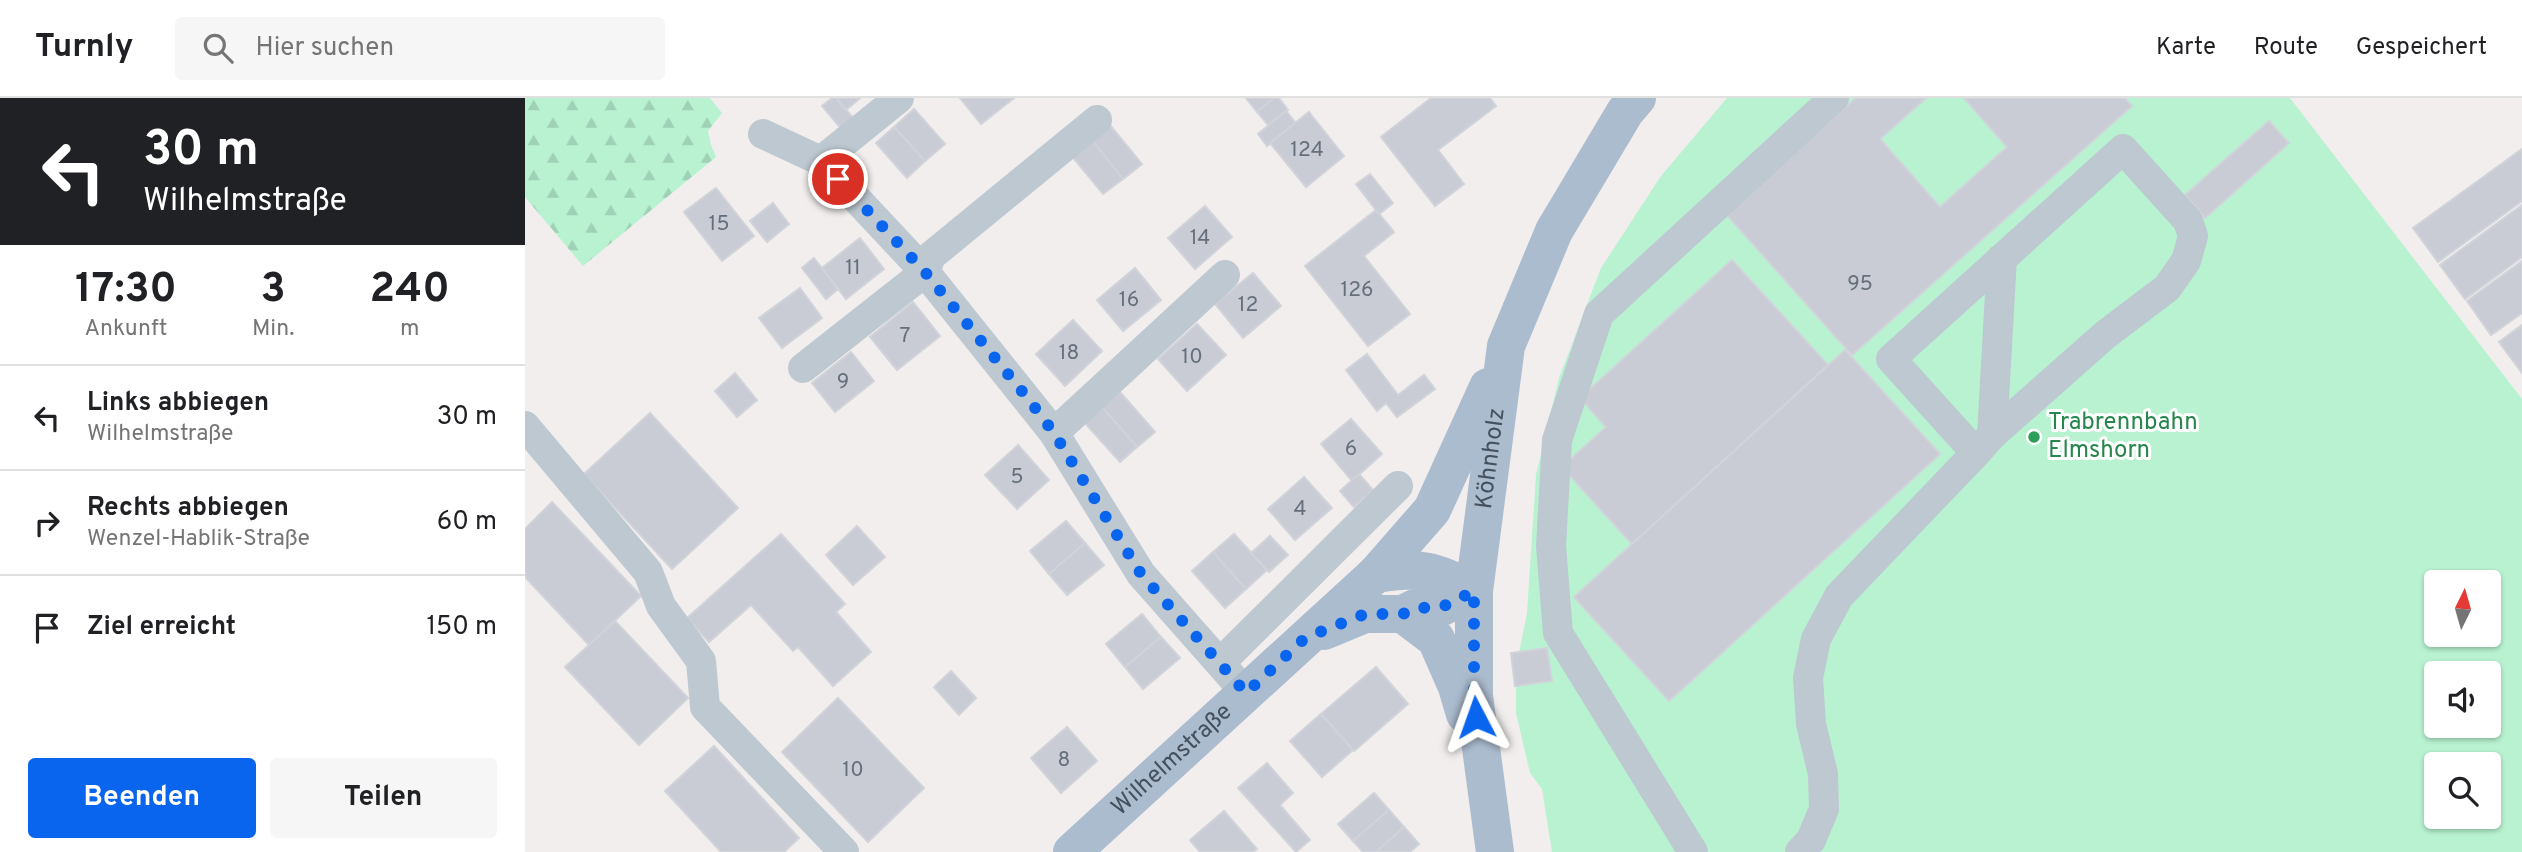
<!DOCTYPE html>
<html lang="de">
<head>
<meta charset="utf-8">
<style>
	body { margin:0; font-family:Overpass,sans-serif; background:#f6f6f6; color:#202124; height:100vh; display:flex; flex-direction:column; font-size:26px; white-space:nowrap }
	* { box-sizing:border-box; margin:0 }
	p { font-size:23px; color:#757577 }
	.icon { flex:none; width:38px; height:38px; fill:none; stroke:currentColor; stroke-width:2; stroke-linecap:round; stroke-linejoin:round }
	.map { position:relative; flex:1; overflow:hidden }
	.side { display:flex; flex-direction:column; background:#fff; width:525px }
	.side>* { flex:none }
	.banner { background:#202124; color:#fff; overflow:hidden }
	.needle { width:46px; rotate:5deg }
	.tools { position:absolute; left:1899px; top:472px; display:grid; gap:14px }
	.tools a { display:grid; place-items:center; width:77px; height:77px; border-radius:7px; background:#fff; box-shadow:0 2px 5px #0004; font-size:35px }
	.pin { position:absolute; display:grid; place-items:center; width:60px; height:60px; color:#fff; margin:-30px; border:4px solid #fff; border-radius:50%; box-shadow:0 2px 7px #0007 }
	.me { position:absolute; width:77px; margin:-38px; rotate:356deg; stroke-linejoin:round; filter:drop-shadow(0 0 5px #0008) }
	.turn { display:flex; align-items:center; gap:24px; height:147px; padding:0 28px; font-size:32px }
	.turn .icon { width:91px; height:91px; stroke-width:2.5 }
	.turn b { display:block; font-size:49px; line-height:60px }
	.eta { display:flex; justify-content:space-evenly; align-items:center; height:119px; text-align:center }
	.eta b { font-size:42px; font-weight:700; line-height:49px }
	.action { display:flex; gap:14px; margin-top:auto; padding:14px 28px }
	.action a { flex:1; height:80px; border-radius:7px; background:#0a65ee; color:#fff; font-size:28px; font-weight:700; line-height:80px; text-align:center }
	.action a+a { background:#f6f6f6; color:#202124 }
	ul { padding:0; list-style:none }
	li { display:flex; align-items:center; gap:21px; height:105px; padding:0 28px; border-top:2px solid #e0e0e0 }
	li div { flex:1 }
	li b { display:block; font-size:26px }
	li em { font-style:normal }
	header { display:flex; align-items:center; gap:42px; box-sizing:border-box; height:98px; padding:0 35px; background:#fff; border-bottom:2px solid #e0e0e0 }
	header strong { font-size:33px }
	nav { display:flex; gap:38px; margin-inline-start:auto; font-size:24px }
	.search { width:490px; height:63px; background:#f6f6f6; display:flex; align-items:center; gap:18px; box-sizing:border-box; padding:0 24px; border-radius:7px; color:#757577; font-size:26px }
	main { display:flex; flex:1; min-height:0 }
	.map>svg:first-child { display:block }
</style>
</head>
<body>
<header>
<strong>Turnly</strong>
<div class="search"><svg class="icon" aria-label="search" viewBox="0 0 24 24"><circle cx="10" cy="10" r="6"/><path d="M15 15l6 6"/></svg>Hier suchen</div>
<nav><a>Karte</a><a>Route</a><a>Gespeichert</a></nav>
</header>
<main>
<section class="side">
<div class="banner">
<div class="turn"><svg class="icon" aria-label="left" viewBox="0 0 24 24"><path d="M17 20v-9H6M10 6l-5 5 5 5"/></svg><div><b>30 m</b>Wilhelmstraße</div></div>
</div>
<div class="eta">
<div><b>17:30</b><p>Ankunft</p></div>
<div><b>3</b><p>Min.</p></div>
<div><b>240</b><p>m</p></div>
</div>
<ul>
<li><svg class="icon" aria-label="left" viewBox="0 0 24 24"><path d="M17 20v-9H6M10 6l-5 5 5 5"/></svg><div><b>Links abbiegen</b><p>Wilhelmstraße</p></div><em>30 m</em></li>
<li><svg class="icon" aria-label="right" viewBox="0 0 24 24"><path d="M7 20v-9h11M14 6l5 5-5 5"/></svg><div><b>Rechts abbiegen</b><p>Wenzel-Hablik-Straße</p></div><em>60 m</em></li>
<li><svg class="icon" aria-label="arrive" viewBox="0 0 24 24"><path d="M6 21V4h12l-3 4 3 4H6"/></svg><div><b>Ziel erreicht</b></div><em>150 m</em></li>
</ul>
<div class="action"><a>Beenden</a><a>Teilen</a></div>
</section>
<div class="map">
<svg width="1997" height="754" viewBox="0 0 1997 754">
	<defs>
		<pattern id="forest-firs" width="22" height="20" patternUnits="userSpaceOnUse" patternTransform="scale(1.75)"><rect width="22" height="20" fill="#b8f2d1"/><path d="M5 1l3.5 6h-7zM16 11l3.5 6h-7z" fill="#9fd1b6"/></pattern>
	</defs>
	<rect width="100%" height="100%" fill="#f1eeed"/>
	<polygon fill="url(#forest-firs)" points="0,0 185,0 197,15 183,33 186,47 191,59 58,168 0,99"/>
	<path fill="#b8f2d1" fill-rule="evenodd" d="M 1202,0 L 1765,0 L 1997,301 L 1997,754 L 1027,754 L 1017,691 L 1005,675 L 991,615 L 991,570 L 1002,515 L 1011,377 L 1034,280 L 1076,170 L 1136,78 ZM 1911,485 L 1964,485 L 1964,537 L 1911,537 ZM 1911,576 L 1964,576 L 1964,628 L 1911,628 ZM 1911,667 L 1964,667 L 1964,719 L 1911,719 Z"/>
	<g fill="#c9ccd4" stroke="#d1d3da" stroke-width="2">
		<polygon points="307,0 311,0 330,22 318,33 297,8"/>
		<polygon points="311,0 335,0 321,12"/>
		<polygon points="435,0 489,0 456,26"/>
		<polygon points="721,0 749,0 732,14"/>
		<polygon points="749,0 754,0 763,12 743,27 732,14"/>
		<polygon points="906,0 965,0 971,8 913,52 939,86 910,108 856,39"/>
		<polygon points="1331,0 1401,0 1355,41 1415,109 1482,49 1439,0 1600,0 1607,8 1327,257 1201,116"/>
		<polygon points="389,11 420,46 400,63 369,29"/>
		<polygon points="761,13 771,25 742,48 733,36"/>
		<polygon points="784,14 819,58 781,89 745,45"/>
		<polygon points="1744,23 1764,45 1680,120 1660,97"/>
		<polygon points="584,26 617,66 598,81 566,41"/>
		<polygon points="369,29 400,63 382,80 351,45"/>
		<polygon points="566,41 598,81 578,96 545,56"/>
		<polygon points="1997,51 1997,103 1913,164 1888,130"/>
		<polygon points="845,76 868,105 854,116 831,86"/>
		<polygon points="191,90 229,138 197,163 159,114"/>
		<polygon points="248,105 264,126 242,144 225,123"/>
		<polygon points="1997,107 1997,159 1940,201 1915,167"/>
		<polygon points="680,108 707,139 670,171 643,140"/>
		<polygon points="851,112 869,134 839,158 885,216 843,248 780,168"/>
		<polygon points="335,140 359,171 321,201 297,170"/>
		<polygon points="289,160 313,191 301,201 277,170"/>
		<polygon points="1207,162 1303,267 1107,446 1037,369 1081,329 1055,300"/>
		<polygon points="1997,163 1997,215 1966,237 1942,203"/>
		<polygon points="610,170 636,202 598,233 572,202"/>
		<polygon points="728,175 756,208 718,240 690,206"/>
		<polygon points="275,190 297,220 257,250 234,220"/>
		<polygon points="388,204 415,238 372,272 345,239"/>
		<polygon points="548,222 577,253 540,288 511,256"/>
		<polygon points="672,226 701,257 662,293 633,261"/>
		<polygon points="1997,227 1997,275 1974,244"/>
		<polygon points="1320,252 1415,356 1144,603 1049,499"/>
		<polygon points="326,254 349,283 310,314 287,285"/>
		<polygon points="842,256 873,297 899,277 910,291 872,319 861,305 852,313 821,272"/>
		<polygon points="210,275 232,302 212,319 190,293"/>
		<polygon points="595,294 630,334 612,349 577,309"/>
		<polygon points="577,309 612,349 595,364 560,325"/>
		<polygon points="125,315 213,410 147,471 59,376"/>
		<polygon points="826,321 857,356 827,383 796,346"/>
		<polygon points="493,347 524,382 492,411 460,377"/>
		<polygon points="834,376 848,392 829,409 815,393"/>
		<polygon points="779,379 807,410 770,442 743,411"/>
		<polygon points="27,404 116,498 64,547 0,479 0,431"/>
		<polygon points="541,423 560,445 524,476 505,453"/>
		<polygon points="332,428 360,459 328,487 301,457"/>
		<polygon points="256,436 320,506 311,514 346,554 308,588 273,549 268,553 226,507 184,544 162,520"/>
		<polygon points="709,436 742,472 721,491 688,454"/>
		<polygon points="745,438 763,457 744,474 726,455"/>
		<polygon points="560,445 579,467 542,497 524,476"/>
		<polygon points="688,454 721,491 700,510 667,473"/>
		<polygon points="617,516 636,539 600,569 581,546"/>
		<polygon points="90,523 163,600 114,647 40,569"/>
		<polygon points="636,539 655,560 618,591 600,569"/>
		<polygon points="1022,550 1027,583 990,588 986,555"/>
		<polygon points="851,569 883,606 829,653 796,616"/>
		<polygon points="426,573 451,600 434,617 409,589"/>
		<polygon points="313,600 399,690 343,744 257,654"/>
		<polygon points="796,616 828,652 797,679 765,643"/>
		<polygon points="542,629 572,663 536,695 506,660"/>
		<polygon points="189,648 274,740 259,754 196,754 140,693"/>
		<polygon points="742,665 768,695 755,707 785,742 771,754 713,690"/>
		<polygon points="849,695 864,712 828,743 813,726"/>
		<polygon points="864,712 879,729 851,754 838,754 828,743"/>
		<polygon points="699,713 732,751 728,754 675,754 665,742"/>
		<polygon points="879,729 894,746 885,754 851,754"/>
	</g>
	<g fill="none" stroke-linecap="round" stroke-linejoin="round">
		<g stroke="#bdc8d1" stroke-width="30">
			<polyline points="238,36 296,63 400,174 529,335 616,476 721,595"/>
			<polyline points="296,63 374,0"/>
			<polyline points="278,270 400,174 406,158 572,22"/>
			<polyline points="0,328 123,474 136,508 176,563 180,609 319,754"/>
			<polyline points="529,335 700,177"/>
			<polyline points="1467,337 1477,160"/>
			<polyline points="695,565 873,388"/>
			<polyline points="1168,754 1033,535 1026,448 1032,342 1074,216 1309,0"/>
			<polyline points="1275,754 1286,742 1299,711 1298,676 1286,626 1283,580 1291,541 1314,498 1451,355 1467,337 1580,237 1642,190 1661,163 1668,138 1663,123 1598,51 1366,261 1451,355"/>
		</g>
		<g stroke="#abbccf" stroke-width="38">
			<path d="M 851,476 C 896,469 909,471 949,493"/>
			<polyline points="878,516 911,541 932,589 940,616"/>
			<polyline points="799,533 840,516 878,516 890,510 917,509 949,493"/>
			<path id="s1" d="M 547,754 L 851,476 L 907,412 L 963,289"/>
			<path id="s2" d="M 970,754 L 949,598 L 949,493 L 981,248 L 1029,133 L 1100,14 L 1112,0"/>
		</g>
	</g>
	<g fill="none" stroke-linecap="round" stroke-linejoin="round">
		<polyline stroke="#0a65ee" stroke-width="12" stroke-dasharray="0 21.6" points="313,81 400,174 504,302 529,335 616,476 721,595 780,540 840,516 878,516 890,510 917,509 949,493 949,598 951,619"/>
	</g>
	<circle fill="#2e9e5b" stroke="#fff" stroke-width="2.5" cx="1509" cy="339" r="7"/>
	<g text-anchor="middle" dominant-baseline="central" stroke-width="6" stroke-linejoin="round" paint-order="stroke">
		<g font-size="21" fill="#656f7b">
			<text x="782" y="52">124</text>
			<text x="194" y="126">15</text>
			<text x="675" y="140">14</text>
			<text x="328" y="170">11</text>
			<text x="1335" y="186">95</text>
			<text x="832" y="192">126</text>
			<text x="604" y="202">16</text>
			<text x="723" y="207">12</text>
			<text x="380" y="238">7</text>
			<text x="544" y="255">18</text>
			<text x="667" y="259">10</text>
			<text x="318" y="284">9</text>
			<text x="826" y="351">6</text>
			<text x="492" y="379">5</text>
			<text x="775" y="411">4</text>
			<text x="539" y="662">8</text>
			<text x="328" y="672">10</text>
		</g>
		<g font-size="24" fill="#27864d" stroke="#fff" text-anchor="start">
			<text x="1523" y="325">Trabrennbahn<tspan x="1523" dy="28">Elmshorn</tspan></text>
		</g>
		<g font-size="24" fill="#44505d" stroke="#fff">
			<text stroke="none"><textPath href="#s2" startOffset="396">Köhnholz</textPath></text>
			<text stroke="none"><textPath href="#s1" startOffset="136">Wilhelmstraße</textPath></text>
		</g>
	</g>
</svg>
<div class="tools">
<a><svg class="needle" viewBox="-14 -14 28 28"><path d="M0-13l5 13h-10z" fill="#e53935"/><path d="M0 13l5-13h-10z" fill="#757577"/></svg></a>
<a><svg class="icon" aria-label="sound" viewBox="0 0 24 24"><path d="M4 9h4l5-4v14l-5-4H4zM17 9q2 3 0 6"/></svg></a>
<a><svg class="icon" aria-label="search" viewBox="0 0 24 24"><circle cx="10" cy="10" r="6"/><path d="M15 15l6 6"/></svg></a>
</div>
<div class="pin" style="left:313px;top:81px;background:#d93025"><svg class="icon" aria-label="arrive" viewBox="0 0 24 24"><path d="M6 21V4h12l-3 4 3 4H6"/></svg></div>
<svg class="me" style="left:951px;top:619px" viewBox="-20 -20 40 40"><path d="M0-17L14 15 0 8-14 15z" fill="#0a65ee" stroke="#fff" stroke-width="4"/></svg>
</div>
</main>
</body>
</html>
